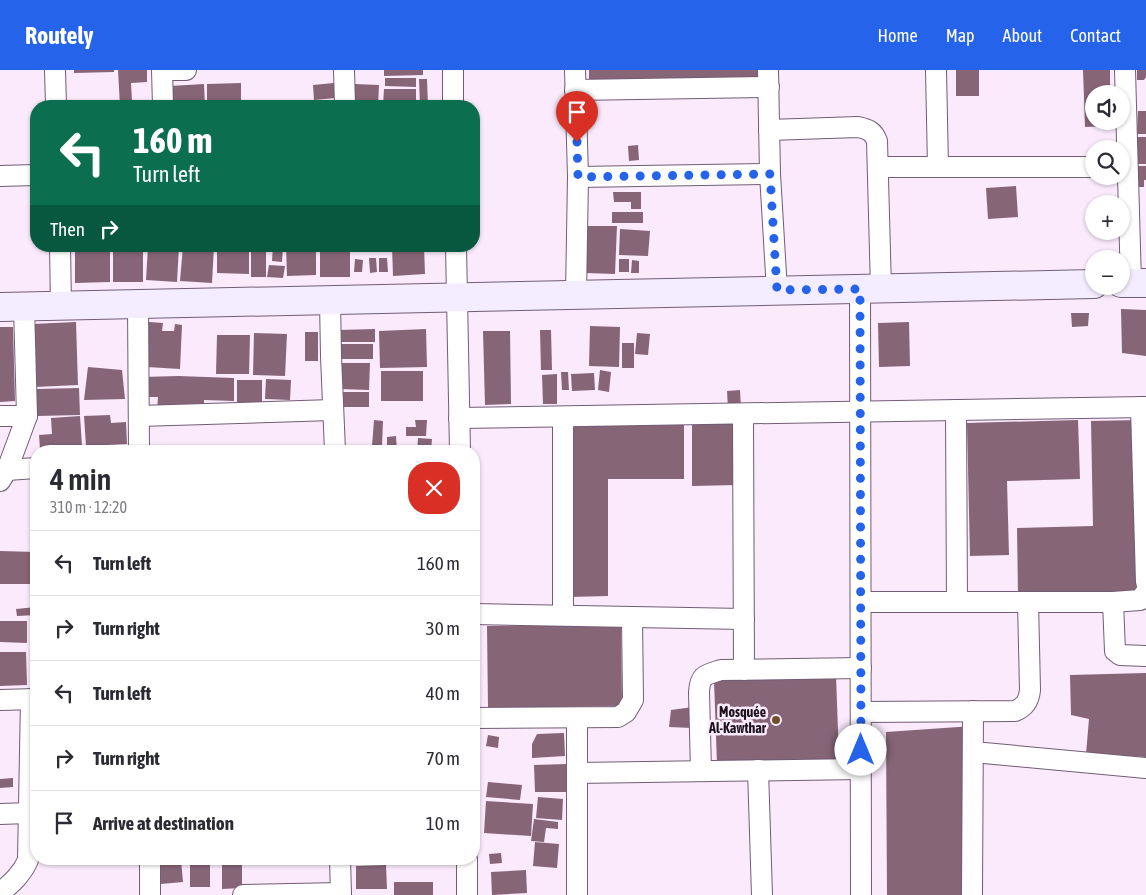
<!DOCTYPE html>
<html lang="en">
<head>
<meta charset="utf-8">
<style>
	body { margin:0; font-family:"Asap Condensed",sans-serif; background:#f7f7f7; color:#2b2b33; height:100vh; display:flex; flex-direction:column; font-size:19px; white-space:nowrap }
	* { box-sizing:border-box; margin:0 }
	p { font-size:16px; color:#7c7c81 }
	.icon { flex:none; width:28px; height:28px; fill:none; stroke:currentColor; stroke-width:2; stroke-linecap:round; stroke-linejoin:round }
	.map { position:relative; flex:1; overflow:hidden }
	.details { position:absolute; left:30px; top:375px; width:450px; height:420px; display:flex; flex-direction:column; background:#fff; border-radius:20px; box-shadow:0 1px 4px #0004 }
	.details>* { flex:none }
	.guide { position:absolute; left:30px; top:30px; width:450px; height:152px; border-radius:20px; box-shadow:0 1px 4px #0004; background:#0b6e4f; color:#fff; overflow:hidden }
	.tools { position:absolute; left:1085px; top:15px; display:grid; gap:10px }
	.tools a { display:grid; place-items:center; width:45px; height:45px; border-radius:50%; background:#fff; box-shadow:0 1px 4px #0004; font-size:25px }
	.pin { position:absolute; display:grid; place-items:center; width:42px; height:42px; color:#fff; margin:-51px -21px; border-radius:50% 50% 50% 0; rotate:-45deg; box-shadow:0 0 5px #0007 }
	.pin .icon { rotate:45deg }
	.me { position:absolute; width:55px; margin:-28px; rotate:0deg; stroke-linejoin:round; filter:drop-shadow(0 0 4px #0008) }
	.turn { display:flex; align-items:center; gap:18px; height:105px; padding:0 20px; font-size:22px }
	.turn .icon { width:65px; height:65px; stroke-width:2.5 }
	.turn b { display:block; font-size:35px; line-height:42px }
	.then { display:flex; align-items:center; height:48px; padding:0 20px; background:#0003; gap:10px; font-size:19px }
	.round { display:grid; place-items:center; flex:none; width:52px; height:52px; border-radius:20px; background:#f7f7f7 }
	.head { display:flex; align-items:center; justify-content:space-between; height:85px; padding:0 20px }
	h1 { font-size:30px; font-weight:600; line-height:38px }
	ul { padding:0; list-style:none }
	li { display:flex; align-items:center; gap:15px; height:65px; padding:0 20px; border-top:1px solid #e1e1e2 }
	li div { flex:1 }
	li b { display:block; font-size:19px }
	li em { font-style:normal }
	header { display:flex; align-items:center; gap:30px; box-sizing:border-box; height:70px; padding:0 25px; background:#2563eb; color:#fff }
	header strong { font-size:24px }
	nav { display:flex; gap:28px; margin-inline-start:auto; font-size:18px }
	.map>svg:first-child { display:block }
</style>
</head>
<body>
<header>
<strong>Routely</strong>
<nav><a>Home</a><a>Map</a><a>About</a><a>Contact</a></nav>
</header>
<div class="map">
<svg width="1146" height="825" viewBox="0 0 1146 825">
	<rect width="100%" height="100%" fill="#faeafc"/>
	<g fill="#866577">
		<polygon points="74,0 114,0 114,2 74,3"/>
		<polygon points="118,0 147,0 147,12 131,13 132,31 153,30 153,36 120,36"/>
		<polygon points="384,0 423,0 423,5 384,6"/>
		<polygon points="589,0 762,0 762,8 589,15"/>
		<rect x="956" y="0" width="23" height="26"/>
		<polygon points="1083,0 1110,0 1110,24 1094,24 1094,51 1111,51 1111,56 1085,57"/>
		<polygon points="1137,0 1146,0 1146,7 1144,10 1137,10"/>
		<polygon points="385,8 416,8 416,17 385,16"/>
		<polygon points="419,9 427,9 428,36 420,36"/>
		<polygon points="241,13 241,36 207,36 207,14"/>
		<polygon points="334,13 335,28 314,30 313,15"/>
		<polygon points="204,14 205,36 171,36 170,16"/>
		<polygon points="355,14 379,15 378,36 354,36"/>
		<polygon points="384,19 416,19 416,36 383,36"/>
		<polygon points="1138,41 1146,41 1146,64 1137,64"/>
		<rect x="1136" y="67" width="10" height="27"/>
		<polygon points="638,75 639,90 629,91 628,76"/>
		<polygon points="1136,96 1146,96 1146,110 1144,110 1144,117 1136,117"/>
		<polygon points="1016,116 1018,147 988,149 986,118"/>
		<polygon points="613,122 641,122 641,139 631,139 631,132 614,132"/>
		<rect x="612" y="142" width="31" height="11"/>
		<polygon points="587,156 617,156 615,204 585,203"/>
		<polygon points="620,159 650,161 648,186 619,185"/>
		<polygon points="75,176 110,176 110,212 75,213"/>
		<rect x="113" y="176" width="30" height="36"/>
		<polygon points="148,176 179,176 177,212 146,210"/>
		<polygon points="183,176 214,176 212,213 180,211"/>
		<polygon points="217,176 249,176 249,204 217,203"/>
		<polygon points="273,176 283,176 282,192 272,191"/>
		<polygon points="286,176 316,176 316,205 287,206"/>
		<rect x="320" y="176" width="30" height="31"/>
		<polygon points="392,176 424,176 425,204 393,206"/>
		<rect x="251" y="178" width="15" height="29"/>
		<polygon points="369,188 376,188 377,202 370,203"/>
		<polygon points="379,188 387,188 388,202 379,202"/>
		<polygon points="355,189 363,190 362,202 354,202"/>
		<rect x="619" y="189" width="10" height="13"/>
		<polygon points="632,190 639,191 639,203 631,203"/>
		<polygon points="269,195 285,196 283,208 267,207"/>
		<polygon points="1121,239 1146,240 1146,286 1122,283"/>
		<polygon points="1071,243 1089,243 1088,256 1072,257"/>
		<polygon points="76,252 78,315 35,317 33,254"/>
		<polygon points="149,252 163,253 162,261 174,261 175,254 182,255 180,299 147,297 145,260 149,259"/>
		<polygon points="909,252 910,296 879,297 878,253"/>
		<polygon points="590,256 620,257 619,297 589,296"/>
		<polygon points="0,257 13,257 15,331 0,332"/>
		<polygon points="375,259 375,272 337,272 337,260"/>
		<polygon points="426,259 427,297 380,298 379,261"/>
		<polygon points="540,260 551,260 552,300 541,300"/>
		<polygon points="483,261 510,261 511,334 485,335"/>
		<rect x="305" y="262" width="13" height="29"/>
		<polygon points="254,263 287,264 285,306 253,305"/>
		<polygon points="637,263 650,264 648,285 635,284"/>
		<polygon points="217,265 250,265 249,304 216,304"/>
		<rect x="622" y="273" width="12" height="25"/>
		<rect x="339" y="274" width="34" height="15"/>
		<polygon points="340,293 370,293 369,320 340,319"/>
		<polygon points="88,297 122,300 125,329 84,330"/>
		<polygon points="600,300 611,302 609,322 598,320"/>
		<rect x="381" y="301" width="42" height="30"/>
		<polygon points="561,302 568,302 569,320 562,320"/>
		<polygon points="594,303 595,320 572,321 571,304"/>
		<polygon points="557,304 557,334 543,334 542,305"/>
		<polygon points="178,306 234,308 234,331 204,330 204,337 157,341 158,327 142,327 142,307"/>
		<polygon points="266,309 291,310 290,330 265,329"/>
		<rect x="237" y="310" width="25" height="22"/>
		<polygon points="79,318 80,345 37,346 37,319"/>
		<polygon points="740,320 741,338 728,339 727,321"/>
		<rect x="339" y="322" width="30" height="15"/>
		<polygon points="110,345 111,353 126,352 127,374 86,376 84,346"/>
		<polygon points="80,346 82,376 40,379 39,365 52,364 51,348"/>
		<polygon points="374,350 383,351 382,376 372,376"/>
		<polygon points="415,350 427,350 426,366 406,366 406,357 416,357"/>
		<polygon points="1078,350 1080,409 1007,411 1009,485 970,486 967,353"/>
		<polygon points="1140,350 1143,522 1018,525 1017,458 1093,456 1091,351"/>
		<polygon points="684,351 684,409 608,409 608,526 569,527 568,353"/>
		<polygon points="692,352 736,352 737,415 692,416"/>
		<polygon points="396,366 397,381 387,381 387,367"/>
		<polygon points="418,368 432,369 431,381 417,381"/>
		<rect x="346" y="379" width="37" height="2"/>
		<polygon points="0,481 36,482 36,514 0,514"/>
		<polygon points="36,537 36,545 17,546 16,539"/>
		<polygon points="36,548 36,560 30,560 30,549"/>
		<polygon points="0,551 27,551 27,573 0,572"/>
		<polygon points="621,554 622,636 488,638 487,556"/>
		<polygon points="30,561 36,562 36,577 30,577"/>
		<rect x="30" y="581" width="6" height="33"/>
		<polygon points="0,582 26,582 27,615 0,616"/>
		<polygon points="1146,603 1146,687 1086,684 1089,649 1071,645 1070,605"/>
		<polygon points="836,605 839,690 717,694 714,610"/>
		<polygon points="693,637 692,658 669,657 671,640"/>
		<polygon points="973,656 971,825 887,825 886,662"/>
		<polygon points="564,663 565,686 532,688 532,674 537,664"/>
		<polygon points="488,665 499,667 498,678 486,676"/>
		<polygon points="567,694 568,722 535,722 534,695"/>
		<polygon points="13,708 13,717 0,718 0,709"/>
		<polygon points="488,712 522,715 520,730 486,727"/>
		<polygon points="538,727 563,729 562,750 536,748"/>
		<polygon points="486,731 533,734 531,766 484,763"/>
		<polygon points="534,749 558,752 558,759 546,758 544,772 531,771"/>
		<polygon points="535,772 559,774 557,798 533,796"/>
		<polygon points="501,783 502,793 490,794 489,784"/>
		<rect x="190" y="789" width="20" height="28"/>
		<polygon points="181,790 183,812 161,814 159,792"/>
		<polygon points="222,795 242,795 242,818 222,819"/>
		<polygon points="386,795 387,819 356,819 356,796"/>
		<polygon points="526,800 527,823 492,825 491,802"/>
		<rect x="394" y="812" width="39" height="13"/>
	</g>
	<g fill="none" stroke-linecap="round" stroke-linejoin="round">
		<defs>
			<g id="street">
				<polyline points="55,0 56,36"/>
				<polyline points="344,0 345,36"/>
				<polyline points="453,0 453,36"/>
				<polyline points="575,0 578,107 576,225"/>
				<polyline points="768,0 770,104 777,221"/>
				<polyline points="936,0 938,97"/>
				<polyline points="1125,0 1131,213"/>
				<polyline points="575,20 769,17"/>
				<polyline points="163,36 162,0 186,0"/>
				<path d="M 769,60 L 858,57 C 868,59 873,61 877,71 L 881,219"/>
				<polyline points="878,97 1094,97"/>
				<polyline points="0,106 36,105"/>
				<polyline points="578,107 770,104"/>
				<polyline points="60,176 61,236"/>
				<polyline points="456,176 460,381"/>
				<polyline points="860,219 861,825"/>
				<polyline points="330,230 331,286 335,381"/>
				<polyline points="138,234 139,381"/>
				<polyline points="1141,337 1146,512"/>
				<polyline points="956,340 957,532"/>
				<polyline points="743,345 744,600"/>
				<polyline points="0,346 27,346"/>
				<polyline points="139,346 333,340"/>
				<path d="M 459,348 C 688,345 917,342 1146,337"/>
				<polyline points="7,400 36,398"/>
				<polyline points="0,411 7,400 27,346 24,236"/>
				<polyline points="861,532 1113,532 1115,581 1120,585 1146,586"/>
				<polyline points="1113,532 1140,530 1146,522"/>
				<polyline points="474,544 744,549"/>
				<polyline points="563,545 563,347"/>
				<polyline points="0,630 36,629"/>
				<path d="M 861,642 L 1015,641 C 1025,637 1029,631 1030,620 L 1028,532"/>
				<polyline points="474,648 618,647 626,642 633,630 632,547"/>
				<polyline points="577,648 577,825"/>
				<polyline points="973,682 1146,698"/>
				<polyline points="758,700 762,825"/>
				<path d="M 701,701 L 699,622 C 700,605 705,605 721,600 L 861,598"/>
				<polyline points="577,703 861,699"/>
				<polyline points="0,744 29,743"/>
				<polyline points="340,789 341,825"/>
				<polyline points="467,789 467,825"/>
				<path d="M 0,823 C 12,813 22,804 28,790 L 31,629"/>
				<polyline points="150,825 150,789"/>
				<polyline points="243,825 341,823"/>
				<polyline points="972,825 973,641"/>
			</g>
			<g id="secondary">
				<polyline points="1121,213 1146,213"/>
				<polyline points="0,237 1094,214"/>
			</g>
		</defs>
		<use href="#street" stroke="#735c76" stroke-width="22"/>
		<use href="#secondary" stroke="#735c76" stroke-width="30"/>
		<use href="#street" stroke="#fff" stroke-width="20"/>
		<use href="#secondary" stroke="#f4edff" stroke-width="28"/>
	</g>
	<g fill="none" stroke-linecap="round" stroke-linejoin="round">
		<polyline stroke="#2563eb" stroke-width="9" stroke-dasharray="0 16.2" points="577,72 578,107 770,104 777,220 860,219 861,680"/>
	</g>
	<circle fill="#715027" stroke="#faeafc" stroke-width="2" cx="776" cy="650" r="5"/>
	<g text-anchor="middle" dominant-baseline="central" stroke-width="5" stroke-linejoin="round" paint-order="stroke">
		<g font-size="14" font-weight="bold" fill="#1b121c" stroke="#faeafc" text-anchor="end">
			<text x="766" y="642">Mosquée<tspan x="766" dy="16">Al-Kawthar</tspan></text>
		</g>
	</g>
</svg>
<div class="tools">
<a><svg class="icon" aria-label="sound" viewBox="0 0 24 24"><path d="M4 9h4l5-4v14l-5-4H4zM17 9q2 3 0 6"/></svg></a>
<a><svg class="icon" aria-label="search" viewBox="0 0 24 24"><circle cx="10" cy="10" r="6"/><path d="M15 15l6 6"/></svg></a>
<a>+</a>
<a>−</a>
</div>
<div class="pin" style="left:577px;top:72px;background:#d93025"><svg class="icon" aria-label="arrive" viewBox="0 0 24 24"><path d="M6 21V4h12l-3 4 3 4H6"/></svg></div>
<svg class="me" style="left:861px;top:680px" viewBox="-20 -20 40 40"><circle r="19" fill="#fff"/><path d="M0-13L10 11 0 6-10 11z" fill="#2563eb"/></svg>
<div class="guide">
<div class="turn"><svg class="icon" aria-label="left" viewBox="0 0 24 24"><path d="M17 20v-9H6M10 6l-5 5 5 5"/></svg><div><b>160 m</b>Turn left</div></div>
<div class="then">Then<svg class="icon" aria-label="right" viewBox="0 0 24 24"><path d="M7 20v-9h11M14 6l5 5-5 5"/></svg></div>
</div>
<section class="details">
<div class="head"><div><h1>4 min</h1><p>310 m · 12:20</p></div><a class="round" style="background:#d93025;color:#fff"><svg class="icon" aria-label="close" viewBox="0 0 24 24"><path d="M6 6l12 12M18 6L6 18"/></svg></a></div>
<ul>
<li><svg class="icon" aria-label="left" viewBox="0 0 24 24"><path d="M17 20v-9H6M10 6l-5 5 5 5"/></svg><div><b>Turn left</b></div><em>160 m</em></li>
<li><svg class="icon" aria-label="right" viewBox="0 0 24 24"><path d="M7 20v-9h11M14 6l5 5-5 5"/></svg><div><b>Turn right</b></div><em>30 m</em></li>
<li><svg class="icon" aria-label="left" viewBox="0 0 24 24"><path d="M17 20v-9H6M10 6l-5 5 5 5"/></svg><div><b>Turn left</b></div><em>40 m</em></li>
<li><svg class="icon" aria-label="right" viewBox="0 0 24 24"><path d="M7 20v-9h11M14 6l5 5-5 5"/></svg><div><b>Turn right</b></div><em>70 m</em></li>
<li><svg class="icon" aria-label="arrive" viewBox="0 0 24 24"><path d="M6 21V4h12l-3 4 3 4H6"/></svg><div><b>Arrive at destination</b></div><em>10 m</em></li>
</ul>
</section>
</div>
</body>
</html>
